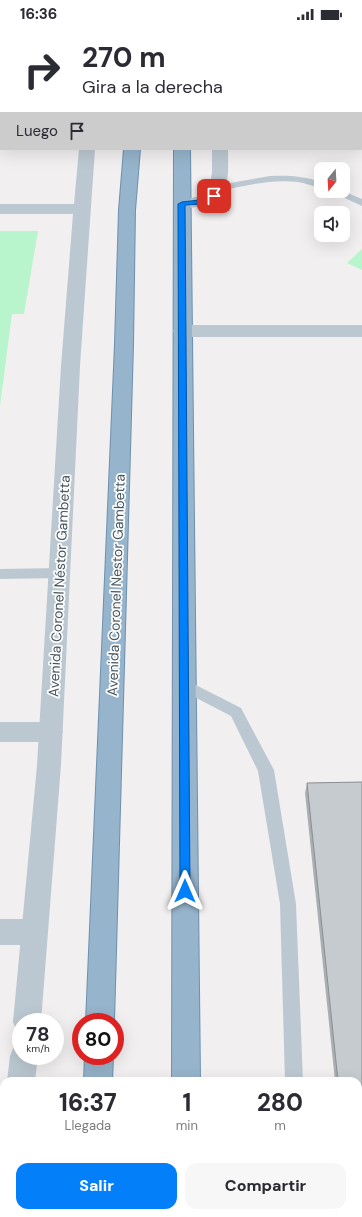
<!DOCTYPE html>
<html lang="es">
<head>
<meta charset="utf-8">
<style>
	body { margin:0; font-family:"DM Sans",sans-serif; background:#f7f7f7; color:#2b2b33; height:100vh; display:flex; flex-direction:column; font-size:15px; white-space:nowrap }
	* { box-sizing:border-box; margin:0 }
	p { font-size:13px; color:#7c7c81 }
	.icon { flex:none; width:22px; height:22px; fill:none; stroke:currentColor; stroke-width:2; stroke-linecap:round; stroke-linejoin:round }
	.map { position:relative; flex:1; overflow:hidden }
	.side { position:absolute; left:0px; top:1049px; width:362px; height:140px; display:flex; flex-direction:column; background:#fff; border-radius:12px 12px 0 0; box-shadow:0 4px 16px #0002 }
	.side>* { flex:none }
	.banner { position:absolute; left:0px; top:0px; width:362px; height:122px; box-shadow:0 4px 16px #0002; background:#fff; color:#2b2b33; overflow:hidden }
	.needle { width:26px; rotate:198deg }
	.controls { position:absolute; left:314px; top:134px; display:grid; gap:8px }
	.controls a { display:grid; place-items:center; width:36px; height:36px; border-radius:8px; background:#fff; box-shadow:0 4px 16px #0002; font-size:20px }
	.speed { position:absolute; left:12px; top:985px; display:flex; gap:8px; font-size:20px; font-weight:700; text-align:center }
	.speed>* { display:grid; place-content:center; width:52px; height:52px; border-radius:50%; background:#fff; box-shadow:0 4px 16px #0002; line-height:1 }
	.speed small { font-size:10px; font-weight:400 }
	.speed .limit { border:6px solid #d22; background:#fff; color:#111 }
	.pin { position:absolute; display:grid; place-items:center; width:34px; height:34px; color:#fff; margin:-17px; border-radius:8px; box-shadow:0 2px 6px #0006 }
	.me { position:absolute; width:44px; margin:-22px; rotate:0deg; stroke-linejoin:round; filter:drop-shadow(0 0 3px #0008) }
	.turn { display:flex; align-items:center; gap:14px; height:84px; padding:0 16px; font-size:18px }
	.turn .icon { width:52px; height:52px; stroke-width:2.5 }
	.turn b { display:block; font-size:28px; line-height:34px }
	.then { display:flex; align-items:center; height:38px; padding:0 16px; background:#0003; gap:8px; font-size:15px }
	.eta { display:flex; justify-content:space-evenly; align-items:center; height:68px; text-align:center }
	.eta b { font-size:24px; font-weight:800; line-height:28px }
	.cta { display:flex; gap:8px; margin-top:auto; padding:8px 16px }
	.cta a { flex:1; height:46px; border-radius:12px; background:#037ff9; color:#fff; font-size:16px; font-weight:800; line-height:46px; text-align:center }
	.cta a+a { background:#f7f7f7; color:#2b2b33 }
	.status { display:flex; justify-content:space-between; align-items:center; height:28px; padding:0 20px; background:#fff; direction:ltr }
	.status svg { height:11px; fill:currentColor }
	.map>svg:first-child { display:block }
</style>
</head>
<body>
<div class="status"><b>16:36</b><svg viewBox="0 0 49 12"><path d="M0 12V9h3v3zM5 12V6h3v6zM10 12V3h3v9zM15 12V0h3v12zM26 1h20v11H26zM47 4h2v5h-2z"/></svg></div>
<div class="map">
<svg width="362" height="1189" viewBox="0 0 362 1189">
	<rect width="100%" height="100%" fill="#f2eff0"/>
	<g fill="#b9f5cc">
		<polygon points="0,203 38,203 24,286 12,286 0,378"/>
		<polygon points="362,221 362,242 347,235"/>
	</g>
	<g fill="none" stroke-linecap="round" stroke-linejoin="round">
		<defs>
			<g id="trunk">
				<rect x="136" y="0" width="14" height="1"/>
				<rect x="177" y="0" width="14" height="1"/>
				<polygon points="124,121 140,121 135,182 133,316 114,994 86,994 115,316 119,182"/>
				<polygon points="174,121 190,121 200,1053 172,1053"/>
				<polygon points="85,1028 113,1028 112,1053 84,1053"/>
				<rect x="78" y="1185" width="30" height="4"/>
				<rect x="172" y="1185" width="30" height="4"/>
			</g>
		</defs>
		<use href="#trunk" stroke="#6d91b0" stroke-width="2"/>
		<g fill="#bcc8d1" fill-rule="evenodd">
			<path d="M 270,148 C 288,147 304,148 321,154 L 321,160 C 313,158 305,155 297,154 C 271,151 244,158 219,163 L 214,160 L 219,157 Z"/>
			<polygon points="330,163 343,163 362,171 362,178"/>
			<polygon points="60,540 65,541 67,545 65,549 60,550 0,551 0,541"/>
			<polygon points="184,651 241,680 274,742 296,876 303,1053 285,1053 280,876 258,743 231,688 179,661 177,657 179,653"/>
			<rect x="288" y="1185" width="20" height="4"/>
		</g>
		<g fill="#bcc8d1" fill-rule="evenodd">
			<rect x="218" y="0" width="14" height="1"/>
			<path d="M 212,121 L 228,121 C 228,148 232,170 201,178 C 193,180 184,181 176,179 L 174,176 L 176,173 L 201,168 L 209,161 L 212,145 Z"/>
			<polygon points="182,297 362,297 362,309 182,309 176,307 173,303 176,299"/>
			<polygon points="0,694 51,694 59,697 63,704 59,711 51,714 0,714"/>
			<polygon points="0,891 35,891 44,895 48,904 44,913 35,917 0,917"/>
		</g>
		<g fill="#bcc8d1" fill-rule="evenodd">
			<rect x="93" y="0" width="14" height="1"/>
			<polygon points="79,121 95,121 80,338 61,737 41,994 21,994 21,1005 17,1004 13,994 37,737 61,338 73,186 0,186 0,176 74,176"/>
			<polygon points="21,1015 21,1028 38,1028 35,1053 7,1053 10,1028 14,1018"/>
			<polygon points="4,1172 4,1185 25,1185 24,1189 0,1189 0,1174"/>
		</g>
		<use href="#trunk" fill="#96b4cb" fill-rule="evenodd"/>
	</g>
	<polygon fill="#aaafb3" points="362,754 362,1094 358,1094 358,1053 335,1053 305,765 307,755"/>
	<polygon fill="#c6cbd0" stroke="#8b8e92" points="362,754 362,1088 358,1088 358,1053 338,1053 307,755"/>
	<polygon fill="#037ff9" stroke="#0253a2" points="212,166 218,168 203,176 185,177 190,863 189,866 185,868 181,866 180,863 178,176 182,174 199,172"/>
	<g text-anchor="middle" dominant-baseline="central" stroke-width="3.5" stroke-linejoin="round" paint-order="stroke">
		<g font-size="14" fill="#455560" stroke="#fff">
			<text transform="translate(116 557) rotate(-88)">Avenida Coronel Nestor Gambetta</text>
			<text transform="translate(59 558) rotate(-87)">Avenida Coronel Néstor Gambetta</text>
		</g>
	</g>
</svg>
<div class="controls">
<a><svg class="needle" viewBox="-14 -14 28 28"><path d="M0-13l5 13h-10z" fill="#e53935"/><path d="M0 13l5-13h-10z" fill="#7c7c81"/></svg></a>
<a><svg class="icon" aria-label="sound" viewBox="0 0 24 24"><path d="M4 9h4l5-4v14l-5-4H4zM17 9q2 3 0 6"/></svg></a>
</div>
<div class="speed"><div>78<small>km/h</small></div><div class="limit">80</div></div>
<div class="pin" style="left:214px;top:168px;background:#d93025"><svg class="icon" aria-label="arrive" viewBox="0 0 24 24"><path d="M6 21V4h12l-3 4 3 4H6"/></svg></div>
<svg class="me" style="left:185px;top:863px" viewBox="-20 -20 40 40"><path d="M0-17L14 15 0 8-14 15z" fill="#037ff9" stroke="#fff" stroke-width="4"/></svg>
<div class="banner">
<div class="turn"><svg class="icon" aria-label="right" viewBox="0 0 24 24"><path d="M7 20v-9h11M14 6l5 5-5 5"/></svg><div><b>270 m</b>Gira a la derecha</div></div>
<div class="then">Luego<svg class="icon" aria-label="arrive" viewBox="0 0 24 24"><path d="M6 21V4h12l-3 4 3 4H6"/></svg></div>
</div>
<section class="side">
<div class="eta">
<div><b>16:37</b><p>Llegada</p></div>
<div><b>1</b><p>min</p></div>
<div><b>280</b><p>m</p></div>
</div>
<div class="cta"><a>Salir</a><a>Compartir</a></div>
</section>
</div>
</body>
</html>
